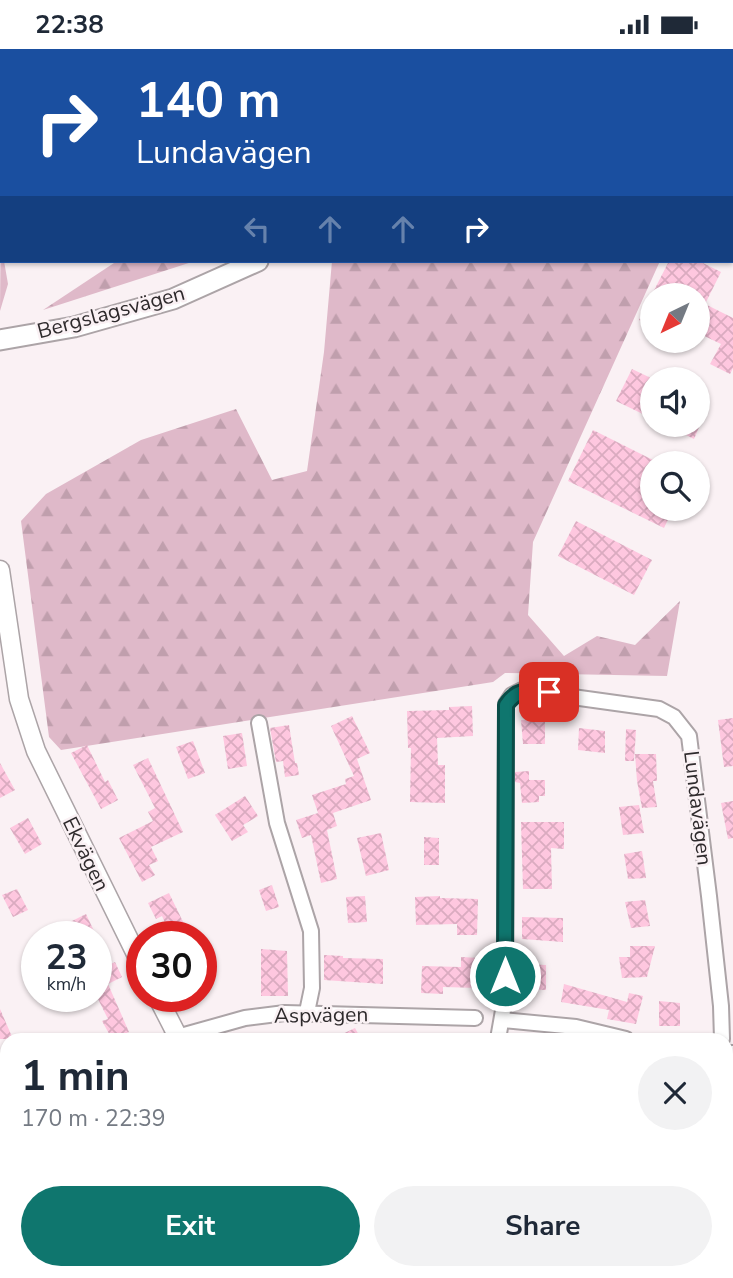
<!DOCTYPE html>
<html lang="en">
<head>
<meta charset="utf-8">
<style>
	body { margin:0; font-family:"Nunito Sans",sans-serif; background:#f2f2f3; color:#1f2937; height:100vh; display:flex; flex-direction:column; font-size:26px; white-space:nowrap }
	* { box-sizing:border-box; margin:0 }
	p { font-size:23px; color:#747a83 }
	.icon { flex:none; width:38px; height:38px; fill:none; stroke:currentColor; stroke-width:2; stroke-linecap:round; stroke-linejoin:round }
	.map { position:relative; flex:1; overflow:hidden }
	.panel { position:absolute; left:0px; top:984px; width:733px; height:247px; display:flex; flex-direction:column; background:#fff; border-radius:21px 21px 0 0; box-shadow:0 2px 5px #0004 }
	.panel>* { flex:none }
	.top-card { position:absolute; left:0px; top:0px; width:733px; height:214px; box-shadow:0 2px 5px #0004; background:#1a4fa0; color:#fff; overflow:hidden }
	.needle { width:46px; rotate:223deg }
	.buttons { position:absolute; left:640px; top:234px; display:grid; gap:14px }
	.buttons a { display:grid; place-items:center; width:70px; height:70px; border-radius:50%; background:#fff; box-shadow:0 2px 5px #0004; font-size:35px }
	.speed { position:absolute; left:21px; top:872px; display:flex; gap:14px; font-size:35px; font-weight:700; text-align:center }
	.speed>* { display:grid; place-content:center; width:91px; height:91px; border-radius:50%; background:#fff; box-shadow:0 2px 5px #0004; line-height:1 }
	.speed small { font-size:18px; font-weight:400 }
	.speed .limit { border:10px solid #d22; background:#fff; color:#111 }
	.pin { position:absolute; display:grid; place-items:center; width:60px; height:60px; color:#fff; margin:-30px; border-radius:14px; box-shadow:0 4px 10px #0006 }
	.me { position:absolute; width:77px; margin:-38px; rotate:0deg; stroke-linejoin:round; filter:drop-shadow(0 0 5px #0008) }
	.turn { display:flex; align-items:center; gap:24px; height:147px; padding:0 21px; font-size:32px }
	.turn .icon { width:91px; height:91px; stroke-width:2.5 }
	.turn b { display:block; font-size:49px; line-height:60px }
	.lanes { display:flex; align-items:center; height:66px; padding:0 21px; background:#0003; justify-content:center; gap:35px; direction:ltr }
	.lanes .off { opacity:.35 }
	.round { display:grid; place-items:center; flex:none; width:74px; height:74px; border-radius:37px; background:#f2f2f3 }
	.overview { display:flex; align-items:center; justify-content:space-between; height:119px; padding:0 21px }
	h1 { font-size:42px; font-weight:700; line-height:52px }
	.action { display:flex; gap:14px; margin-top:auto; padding:14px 21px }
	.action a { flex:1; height:80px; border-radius:42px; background:#0f766e; color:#fff; font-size:28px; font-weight:700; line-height:80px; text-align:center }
	.action a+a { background:#f2f2f3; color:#1f2937 }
	.status { display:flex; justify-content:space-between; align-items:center; height:49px; padding:0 35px; background:#fff; direction:ltr }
	.status svg { height:19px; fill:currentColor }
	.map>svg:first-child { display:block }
</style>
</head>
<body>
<div class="status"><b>22:38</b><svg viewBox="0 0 49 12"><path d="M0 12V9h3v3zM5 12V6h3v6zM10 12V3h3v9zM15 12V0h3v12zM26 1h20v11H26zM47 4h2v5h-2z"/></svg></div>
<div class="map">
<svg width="733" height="1229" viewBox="0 0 733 1229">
	<defs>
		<pattern id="forest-firs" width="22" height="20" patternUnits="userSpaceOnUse" patternTransform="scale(1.75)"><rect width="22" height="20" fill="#dfb9c9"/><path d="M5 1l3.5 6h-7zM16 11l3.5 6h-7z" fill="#c09fad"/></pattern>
		<pattern id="building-cross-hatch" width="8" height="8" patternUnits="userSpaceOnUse" patternTransform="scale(1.75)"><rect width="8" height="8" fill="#fec7df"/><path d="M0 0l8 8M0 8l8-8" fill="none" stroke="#daabc0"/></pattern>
	</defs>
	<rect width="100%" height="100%" fill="#faf1f4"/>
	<g fill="#dfb9c9">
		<polygon points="647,0 733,0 733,55 732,2"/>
		<polygon points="2,40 2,212 4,212 8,235 0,262"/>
		<polygon points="337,1223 372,1223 375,1229 340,1229"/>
	</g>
	<g fill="url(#forest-firs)">
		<polygon points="303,0 511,0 303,2"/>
		<polygon points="117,212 195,212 43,261"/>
		<polygon points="332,212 660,212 533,493 528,566 564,607 597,587 635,596 680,552 667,627 505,624 493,633 61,701 49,688 21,472 46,445 141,391 236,360 272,431 307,422 324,303"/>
	</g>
	<g fill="url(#building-cross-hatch)">
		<polygon points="669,212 699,212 721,223 705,255 733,269 733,319 730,325 710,315 721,295 698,284 698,247 653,247 653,278 639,271"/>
		<polygon points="632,320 653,330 653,370 616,352"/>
		<polygon points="666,376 700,376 694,390"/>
		<polygon points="593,381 653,411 653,460 673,460 664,479 568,432"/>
		<polygon points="576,472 652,511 634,546 558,507"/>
		<polygon points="472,657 473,687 437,689 438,716 445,716 445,754 410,753 411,699 408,699 407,662 449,661 449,658"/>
		<polygon points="352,667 370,704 357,710 371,751 333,764 337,777 327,781 337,830 321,834 311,786 302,789 296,771 318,764 312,746 346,735 345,730 354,727 331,677"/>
		<polygon points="733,669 733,717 724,718 718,671"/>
		<polygon points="521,671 545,671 545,695 523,695"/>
		<polygon points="289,676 295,714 297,714 299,726 285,728 283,712 276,713 270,679"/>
		<polygon points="579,679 605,682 605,704 578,701"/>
		<polygon points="626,680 636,681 634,712 625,712"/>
		<polygon points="242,684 247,717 228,720 223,687"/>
		<polygon points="193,692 205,724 188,730 176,698"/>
		<polygon points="87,696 105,733 108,731 118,751 101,760 71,704"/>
		<polygon points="635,705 656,705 657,732 653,732 657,758 642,759 637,732"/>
		<polygon points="148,709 183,783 151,798 158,812 149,816 155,826 142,833 119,789 153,772 148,763 155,759 133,716"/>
		<polygon points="0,714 15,741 0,749"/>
		<polygon points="529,722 529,731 545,731 545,747 539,747 539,753 522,754 520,734 515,733 515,723"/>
		<polygon points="245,747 258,767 243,776 248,783 232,792 215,766"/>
		<polygon points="733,752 733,789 728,790 721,754"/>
		<polygon points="639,756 644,784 623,786 619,758"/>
		<polygon points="28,769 42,795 25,805 10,779"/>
		<polygon points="521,773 564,773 564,800 551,799 552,840 523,840"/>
		<polygon points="381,784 389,821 366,827 357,789"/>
		<polygon points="424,788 439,789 439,816 424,816"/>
		<polygon points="642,802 646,829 628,830 624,805"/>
		<polygon points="272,836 279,858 266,862 259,841"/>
		<polygon points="17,840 28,861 13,868 2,846"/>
		<polygon points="169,844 190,887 171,887 162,867 156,870 148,854"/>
		<polygon points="365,847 367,873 348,874 346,848"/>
		<polygon points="440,847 440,849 478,850 477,886 457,886 457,875 416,876 415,848"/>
		<polygon points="645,851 650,877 631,879 625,853"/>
		<polygon points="86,865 94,882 84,887 69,887 64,876"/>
		<polygon points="522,868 563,869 563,893 522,890"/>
		<polygon points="630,897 655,897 647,928 622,929 619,908 630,908"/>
		<polygon points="261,900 287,902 288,947 261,947"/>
		<polygon points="96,901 104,918 115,913 122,928 108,935 129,983 112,990 102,972 108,970 96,946"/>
		<polygon points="324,906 343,907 343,909 383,910 383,935 324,931"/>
		<polygon points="461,908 480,909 479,939 443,938 443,945 421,944 422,917 461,918"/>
		<polygon points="521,915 546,916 546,941 522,940"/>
		<polygon points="564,935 627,953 629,944 643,947 636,975 607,970 609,961 561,953"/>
		<polygon points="659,952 680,954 680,977 659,977"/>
		<polygon points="0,960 13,990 0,990"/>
		<polygon points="355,979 361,990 332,990"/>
	</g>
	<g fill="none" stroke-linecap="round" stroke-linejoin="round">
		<defs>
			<g id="minor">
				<polyline points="259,674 277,774 311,882 312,939 307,963"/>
				<polyline points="503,971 576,978 626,990"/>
				<polyline points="170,990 245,969 285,964 475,969"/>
				<polyline points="498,990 505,950 506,655 512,646 522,641 659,660 674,668 689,687 709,847 721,957 722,990"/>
				<polyline points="726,1005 733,1004"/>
				<polyline points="0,1067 7,1064"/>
				<polyline points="0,1114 7,1125"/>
				<polyline points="726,1156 733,1159"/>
				<polyline points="69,1223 72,1229"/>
				<polyline points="447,1223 450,1229"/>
				<polyline points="702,1229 702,1223"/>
			</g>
			<g id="tertiary">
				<polyline points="0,4 2,0"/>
				<polyline points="0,521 19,650 36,702 142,917"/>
				<polyline points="157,947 179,990"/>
				<polyline points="307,1223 310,1229"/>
			</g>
			<g id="secondary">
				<polyline points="541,2 543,0"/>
				<polyline points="0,291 74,278 173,250 258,212"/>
			</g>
		</defs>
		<use href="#minor" stroke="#aca4a7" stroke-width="18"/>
		<use href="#tertiary" stroke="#aca4a7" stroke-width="21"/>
		<use href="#secondary" stroke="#aca4a7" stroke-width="23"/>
		<use href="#minor" stroke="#fff" stroke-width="14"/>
		<use href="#tertiary" stroke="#fff" stroke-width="18"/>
		<use href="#secondary" stroke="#fff" stroke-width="19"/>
	</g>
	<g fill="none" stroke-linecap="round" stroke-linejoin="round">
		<defs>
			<path id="route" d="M 505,927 L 506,656 C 518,638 530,642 549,643"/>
		</defs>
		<use href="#route" stroke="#0a4d48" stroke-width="18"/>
		<use href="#route" stroke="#0f766e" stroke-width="12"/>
	</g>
	<g text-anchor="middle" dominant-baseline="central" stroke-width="5" stroke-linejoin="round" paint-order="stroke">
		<g font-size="21" fill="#2e2a2c" stroke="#faf1f4">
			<text transform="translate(111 263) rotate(-15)">Bergslagsvägen</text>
			<text transform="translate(698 759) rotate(83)">Lundavägen</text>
			<text transform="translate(86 805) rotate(64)">Ekvägen</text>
			<text transform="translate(321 966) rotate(-1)">Aspvägen</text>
		</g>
	</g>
</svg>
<div class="buttons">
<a><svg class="needle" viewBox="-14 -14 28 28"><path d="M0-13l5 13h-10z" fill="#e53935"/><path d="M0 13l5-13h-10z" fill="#747a83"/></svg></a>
<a><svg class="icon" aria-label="sound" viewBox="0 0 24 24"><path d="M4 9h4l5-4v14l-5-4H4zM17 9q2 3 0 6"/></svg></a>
<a><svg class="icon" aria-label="search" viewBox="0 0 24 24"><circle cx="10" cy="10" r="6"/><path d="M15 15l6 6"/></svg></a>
</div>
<div class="speed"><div>23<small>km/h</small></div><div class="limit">30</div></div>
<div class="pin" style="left:549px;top:643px;background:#d93025"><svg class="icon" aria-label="arrive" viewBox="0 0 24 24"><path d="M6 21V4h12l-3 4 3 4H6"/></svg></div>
<svg class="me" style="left:505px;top:927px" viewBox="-20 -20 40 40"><circle r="17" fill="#0f766e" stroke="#fff" stroke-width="3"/><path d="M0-11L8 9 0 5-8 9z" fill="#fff"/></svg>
<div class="top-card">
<div class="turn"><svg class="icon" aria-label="right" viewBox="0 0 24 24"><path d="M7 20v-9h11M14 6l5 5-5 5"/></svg><div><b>140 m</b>Lundavägen</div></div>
<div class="lanes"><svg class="icon off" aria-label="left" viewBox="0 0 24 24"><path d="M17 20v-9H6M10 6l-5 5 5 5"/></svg><svg class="icon off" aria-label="ahead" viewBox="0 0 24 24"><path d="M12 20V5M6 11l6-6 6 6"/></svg><svg class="icon off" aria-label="ahead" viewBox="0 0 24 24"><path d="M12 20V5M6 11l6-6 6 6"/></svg><svg class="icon" aria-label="right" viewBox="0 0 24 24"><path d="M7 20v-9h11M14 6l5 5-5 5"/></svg></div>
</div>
<section class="panel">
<div class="overview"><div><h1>1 min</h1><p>170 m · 22:39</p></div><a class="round"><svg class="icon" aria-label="close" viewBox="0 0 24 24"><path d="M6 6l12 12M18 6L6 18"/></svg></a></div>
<div class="action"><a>Exit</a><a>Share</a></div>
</section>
</div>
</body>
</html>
